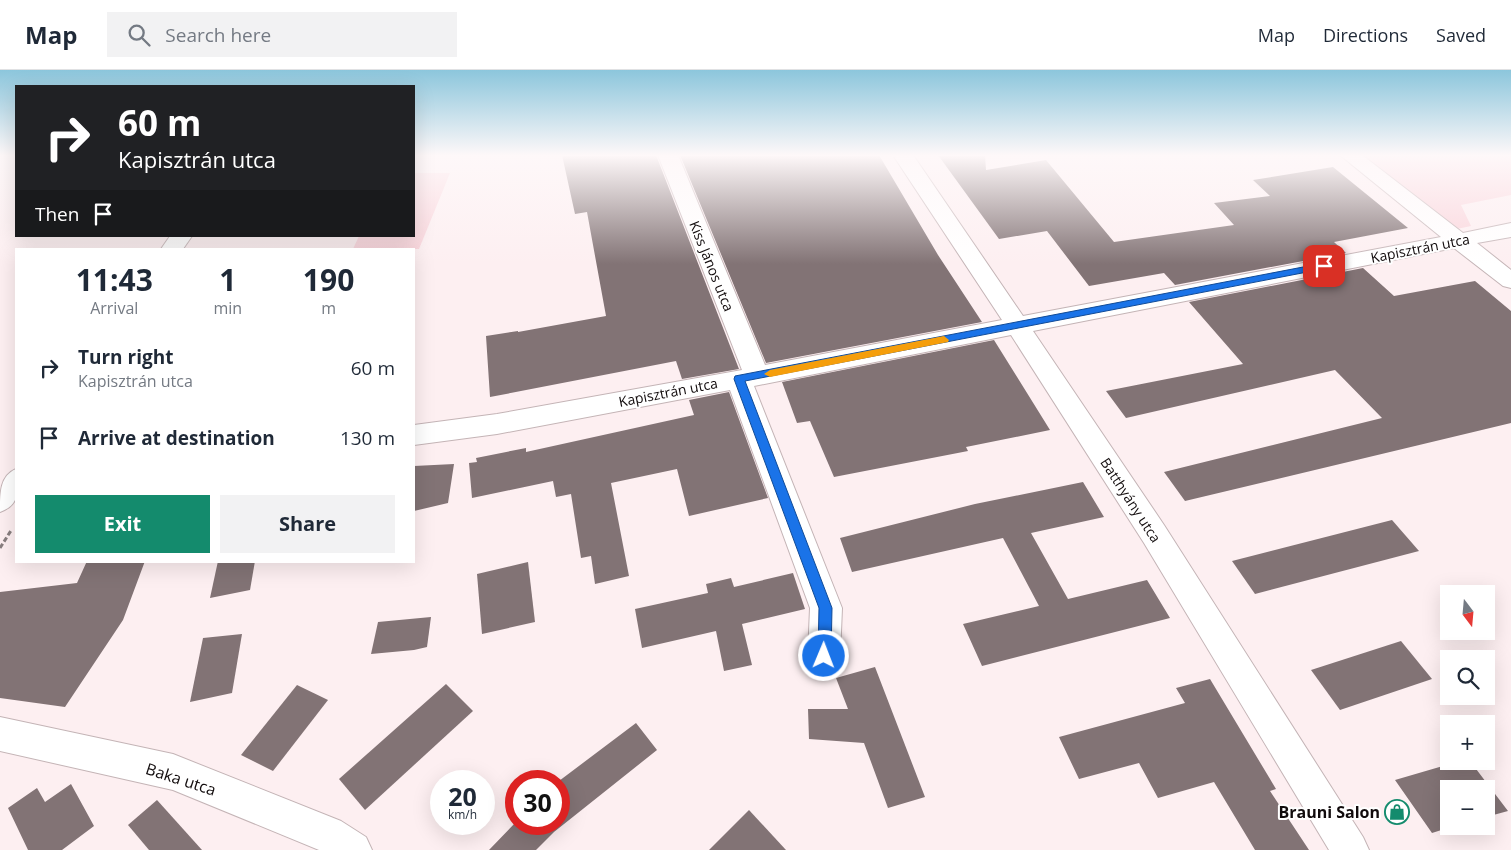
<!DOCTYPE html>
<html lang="en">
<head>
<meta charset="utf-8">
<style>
	body { margin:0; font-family:"Open Sans",sans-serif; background:#f2f2f3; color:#1f2937; height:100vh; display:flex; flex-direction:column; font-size:19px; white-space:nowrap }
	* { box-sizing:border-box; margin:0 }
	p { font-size:16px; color:#747a83 }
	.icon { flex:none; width:28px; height:28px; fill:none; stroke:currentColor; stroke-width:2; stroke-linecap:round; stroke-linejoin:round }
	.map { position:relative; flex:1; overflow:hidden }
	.sheet { position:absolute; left:15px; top:178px; width:400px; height:315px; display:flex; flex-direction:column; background:#fff; border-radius:0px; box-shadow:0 5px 20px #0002 }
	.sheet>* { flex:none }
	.hud { position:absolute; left:15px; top:15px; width:400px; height:152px; border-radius:0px; box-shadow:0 5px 20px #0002; background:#202124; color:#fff; overflow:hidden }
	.needle { width:32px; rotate:164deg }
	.controls { position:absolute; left:1440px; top:515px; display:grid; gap:10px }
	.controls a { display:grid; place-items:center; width:55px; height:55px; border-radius:0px; background:#fff; box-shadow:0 5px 20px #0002; font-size:25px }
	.speed { position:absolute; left:430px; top:700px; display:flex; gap:10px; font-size:25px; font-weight:700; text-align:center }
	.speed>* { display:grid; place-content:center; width:65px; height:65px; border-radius:50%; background:#fff; box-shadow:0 5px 20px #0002; line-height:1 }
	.speed small { font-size:12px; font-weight:400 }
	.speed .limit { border:8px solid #d22; background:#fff; color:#111 }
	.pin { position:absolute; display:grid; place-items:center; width:42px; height:42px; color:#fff; margin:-21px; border-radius:10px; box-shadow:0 2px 8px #0006 }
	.me { position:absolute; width:55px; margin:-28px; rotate:1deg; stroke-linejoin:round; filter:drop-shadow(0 0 4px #0008) }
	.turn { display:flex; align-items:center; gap:18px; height:105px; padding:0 20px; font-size:22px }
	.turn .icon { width:65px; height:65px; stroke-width:2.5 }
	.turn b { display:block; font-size:35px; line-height:42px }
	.then { display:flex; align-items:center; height:48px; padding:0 20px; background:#0003; gap:10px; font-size:19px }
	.eta { display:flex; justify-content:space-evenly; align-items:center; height:85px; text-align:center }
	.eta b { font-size:30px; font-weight:700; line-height:35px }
	.action { display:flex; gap:10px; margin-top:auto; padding:10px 20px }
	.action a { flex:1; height:58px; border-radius:0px; background:#148b6d; color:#fff; font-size:20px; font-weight:700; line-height:58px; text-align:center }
	.action a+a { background:#f2f2f3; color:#1f2937 }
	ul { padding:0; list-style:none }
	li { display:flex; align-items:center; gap:15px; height:70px; padding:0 20px }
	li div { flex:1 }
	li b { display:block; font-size:19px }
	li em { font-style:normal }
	header { display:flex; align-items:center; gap:30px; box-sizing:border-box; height:70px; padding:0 25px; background:#fff; border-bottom:1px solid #e0e1e3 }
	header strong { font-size:24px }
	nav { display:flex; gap:28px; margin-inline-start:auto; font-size:18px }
	.search { width:350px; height:45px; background:#f2f2f3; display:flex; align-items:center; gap:12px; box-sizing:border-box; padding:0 18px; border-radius:0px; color:#747a83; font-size:19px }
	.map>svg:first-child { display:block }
</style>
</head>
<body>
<header>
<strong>Map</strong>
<div class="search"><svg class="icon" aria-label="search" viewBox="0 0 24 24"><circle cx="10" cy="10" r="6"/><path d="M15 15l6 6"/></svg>Search here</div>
<nav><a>Map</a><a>Directions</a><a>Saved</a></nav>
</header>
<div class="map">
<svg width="1511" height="780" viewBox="0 0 1511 780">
	<rect width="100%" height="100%" fill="#fdeff1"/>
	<g fill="#fad4db">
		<polygon points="1364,85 1511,85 1511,125 1461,135 1471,156 1452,160 1358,86"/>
		<polygon points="414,103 450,103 419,179 353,179 359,166 414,166"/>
	</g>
	<g fill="#827375">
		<polygon points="562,85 656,85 739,299 682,309 676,291 490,327 486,266 518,261 518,262 606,246 587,142 575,144"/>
		<polygon points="680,85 879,85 938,185 982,252 766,293"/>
		<polygon points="938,85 985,85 986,100 1046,90 1114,172 1234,155 1214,133 1270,126 1253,110 1333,97 1408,158 1334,172 1346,183 1175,215 1164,203 1089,216 1047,161 999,169"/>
		<polygon points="1363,198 1394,226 1475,211 1511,241 1511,353 1185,431 1164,402 1382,348 1335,300 1126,348 1106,321 1243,294 1189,232"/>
		<polygon points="994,270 1050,360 966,377 968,381 834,407 810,351 797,353 782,312"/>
		<polygon points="729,322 768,428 689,446 677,399 611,413 629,506 595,514 591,486 581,488 571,424 556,427 553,411 472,428 469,393 477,392 476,388 526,378 526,382 694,345 689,330"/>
		<polygon points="454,394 448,433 414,441 414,396"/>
		<polygon points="1083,412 1104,447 1031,463 1068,529 1147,510 1170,548 982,596 963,554 1039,536 1003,468 852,502 840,468 975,434"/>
		<polygon points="1392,450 1419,481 1255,524 1232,491"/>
		<polygon points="87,491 145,491 123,550 65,637 0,628 0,522 77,513"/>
		<polygon points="218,491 255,491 250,520 210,528"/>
		<polygon points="528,492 535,552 482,564 477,504"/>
		<polygon points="793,503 805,539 742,554 752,595 724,601 716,561 642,578 635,539 708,523 706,514 731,508 734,517"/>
		<polygon points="431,547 427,577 414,580 371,584 378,552"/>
		<polygon points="242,564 232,623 190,632 203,568"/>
		<polygon points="1401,571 1432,609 1340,640 1311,600"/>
		<polygon points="875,597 925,727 888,738 864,673 809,669 808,639 848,639 836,608"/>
		<polygon points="1210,609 1276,719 1270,721 1309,780 1255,780 1214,712 1158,728 1139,693 1079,709 1059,667 1185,633 1176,618"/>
		<polygon points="446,614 473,641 365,740 339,709"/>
		<polygon points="297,615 328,630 273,701 241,685"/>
		<polygon points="636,653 657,680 554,762 536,780 489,780 516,752 516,754 559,754 559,711"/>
		<polygon points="1460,691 1470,691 1508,741 1486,747 1486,719 1449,719 1449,756 1454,756 1432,763 1395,710"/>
		<polygon points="71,714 94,756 62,780 28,780 8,738 37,718 45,732"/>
		<polygon points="157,730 202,780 149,780 128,755"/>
		<polygon points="749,740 786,780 709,780"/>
	</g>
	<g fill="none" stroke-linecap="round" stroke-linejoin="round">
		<defs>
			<g id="minor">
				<polygon points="658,85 678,85 765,295 1002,250 893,85 913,85 1023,246 1441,167 1340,85 1362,85 1463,163 1511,153 1511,167 1477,173 1511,200 1511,218 1503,216 1454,178 1033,261 1164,455 1363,767 1369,780 1329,780 1144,473 1011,265 754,316 842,538 840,586 836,597 824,601 812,597 808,586 810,538 730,320 497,364 414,375 414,355 497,344 742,300"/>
				<polygon points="170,166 192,166 183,179 161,179"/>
				<path d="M 16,399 C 17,418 22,434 0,442 C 0,422 0,406 16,399 Z"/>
				<polygon points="0,647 173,684 341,751 366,767 372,780 319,780 173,720 0,681"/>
			</g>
		</defs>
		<use href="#minor" stroke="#c4b4b6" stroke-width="2"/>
		<polyline stroke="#887e7f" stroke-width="3" stroke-dasharray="5 2.5" stroke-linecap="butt" points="0,478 12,459"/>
		<use href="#minor" fill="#fff" fill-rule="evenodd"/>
	</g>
	<linearGradient id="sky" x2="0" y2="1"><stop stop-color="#8cc6dc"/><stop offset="0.44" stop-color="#fef8f9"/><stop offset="1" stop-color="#fef8f9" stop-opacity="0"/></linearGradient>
	<rect width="1511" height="194" fill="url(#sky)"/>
	<polygon fill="#1a73e8" stroke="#114b97" points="1324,193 1328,194 1328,198 745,311 832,538 831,586 829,591 824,592 819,591 818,586 819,538 734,309 735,306"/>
	<polygon fill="#f59e0b" points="944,266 949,270 948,272 770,307 764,304 770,300"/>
	<defs>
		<symbol id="shop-ring" viewBox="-11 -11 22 22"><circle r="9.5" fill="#fff" stroke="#148b6d" stroke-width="1.5"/><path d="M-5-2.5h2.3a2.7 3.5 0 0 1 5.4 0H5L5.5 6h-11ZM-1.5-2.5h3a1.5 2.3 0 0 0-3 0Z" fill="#148b6d"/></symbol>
	</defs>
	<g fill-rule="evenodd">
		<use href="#shop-ring" x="1383" y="728" width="28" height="28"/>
	</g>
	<g text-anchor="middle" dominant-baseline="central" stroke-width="4" stroke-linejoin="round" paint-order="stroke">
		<g font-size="14" fill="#110b0c" stroke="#fff">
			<text transform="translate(1420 178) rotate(-11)">Kapisztrán utca</text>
			<text transform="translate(712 196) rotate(68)">Kiss János utca</text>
			<text transform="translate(668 322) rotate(-11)">Kapisztrán utca</text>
			<text transform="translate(1131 430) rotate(57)">Batthyány utca</text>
		</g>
		<g font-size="16" fill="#110b0c" stroke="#fff">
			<text transform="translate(181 709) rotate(18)">Baka utca</text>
		</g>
		<g font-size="16" font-weight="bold" fill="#110b0c" stroke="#fff" text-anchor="end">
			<text x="1380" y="742">Brauni Salon</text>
		</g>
	</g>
</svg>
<div class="controls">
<a><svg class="needle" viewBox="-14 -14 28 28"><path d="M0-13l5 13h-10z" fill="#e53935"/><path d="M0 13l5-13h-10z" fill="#747a83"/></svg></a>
<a><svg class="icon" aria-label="search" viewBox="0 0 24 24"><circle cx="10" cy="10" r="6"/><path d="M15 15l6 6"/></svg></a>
<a>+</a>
<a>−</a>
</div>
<div class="speed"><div>20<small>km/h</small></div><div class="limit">30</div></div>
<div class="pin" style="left:1324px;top:196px;background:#d93025"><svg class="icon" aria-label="arrive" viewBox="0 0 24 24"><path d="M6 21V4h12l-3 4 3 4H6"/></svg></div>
<svg class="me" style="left:824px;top:586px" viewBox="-20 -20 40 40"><circle r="17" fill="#1a73e8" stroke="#fff" stroke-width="3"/><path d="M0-11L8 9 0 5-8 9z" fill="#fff"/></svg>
<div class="hud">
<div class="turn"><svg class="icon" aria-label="right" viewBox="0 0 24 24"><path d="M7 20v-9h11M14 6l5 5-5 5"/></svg><div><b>60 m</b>Kapisztrán utca</div></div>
<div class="then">Then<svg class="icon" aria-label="arrive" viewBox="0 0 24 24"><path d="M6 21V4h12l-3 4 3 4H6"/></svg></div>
</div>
<section class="sheet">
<div class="eta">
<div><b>11:43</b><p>Arrival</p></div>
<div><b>1</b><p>min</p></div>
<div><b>190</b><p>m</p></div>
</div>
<ul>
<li><svg class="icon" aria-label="right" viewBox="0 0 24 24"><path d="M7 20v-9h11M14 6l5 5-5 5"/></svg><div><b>Turn right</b><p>Kapisztrán utca</p></div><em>60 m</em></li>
<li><svg class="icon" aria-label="arrive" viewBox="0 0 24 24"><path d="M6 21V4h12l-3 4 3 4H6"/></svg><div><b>Arrive at destination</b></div><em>130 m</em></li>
</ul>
<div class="action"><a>Exit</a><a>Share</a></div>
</section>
</div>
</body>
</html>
